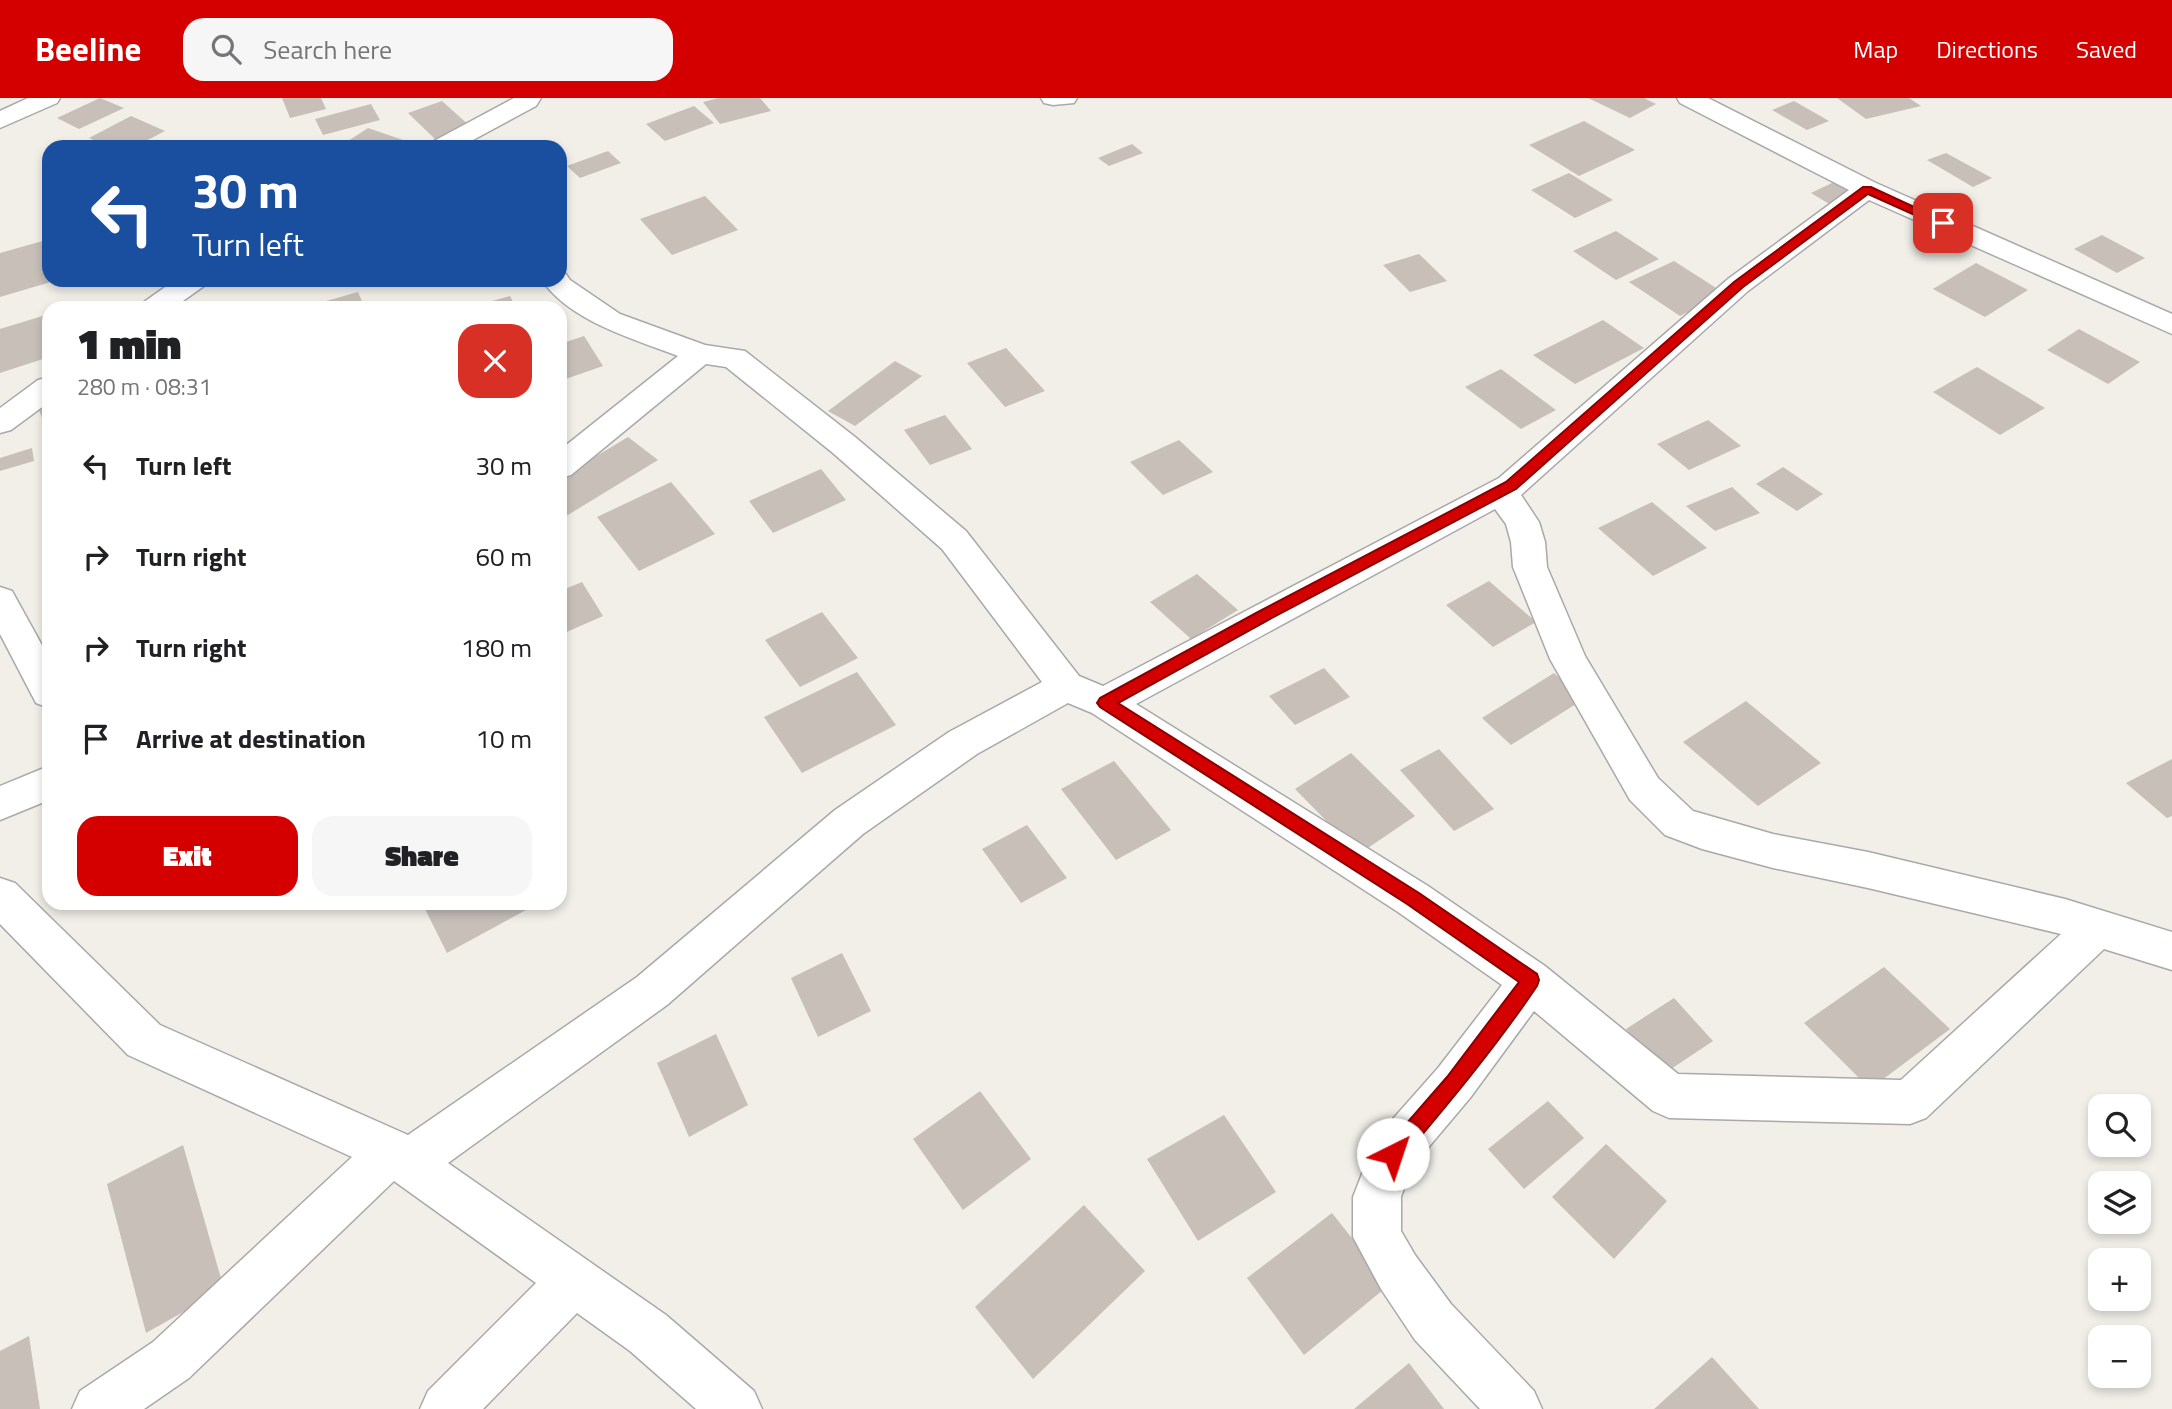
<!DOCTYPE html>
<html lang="en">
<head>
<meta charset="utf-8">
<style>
	body { margin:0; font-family:"Titillium Web",sans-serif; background:#f6f6f6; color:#202124; height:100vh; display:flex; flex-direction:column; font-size:26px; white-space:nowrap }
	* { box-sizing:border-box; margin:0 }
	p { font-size:23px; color:#757577 }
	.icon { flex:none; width:38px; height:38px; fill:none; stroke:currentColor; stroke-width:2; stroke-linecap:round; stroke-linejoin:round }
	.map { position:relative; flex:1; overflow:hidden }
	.drawer { position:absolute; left:42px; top:203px; width:525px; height:609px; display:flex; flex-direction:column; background:#fff; border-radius:21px; box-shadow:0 4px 10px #0003 }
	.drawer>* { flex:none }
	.banner { position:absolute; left:42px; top:42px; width:525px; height:147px; border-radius:21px; box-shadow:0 4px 10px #0003; background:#1a4fa0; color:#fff; overflow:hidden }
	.tools { position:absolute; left:2088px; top:996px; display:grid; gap:14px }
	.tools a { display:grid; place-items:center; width:63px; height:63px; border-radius:14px; background:#fff; box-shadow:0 4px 10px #0003; font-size:35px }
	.pin { position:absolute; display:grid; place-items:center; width:60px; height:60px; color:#fff; margin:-30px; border-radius:14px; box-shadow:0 4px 10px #0006 }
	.me { position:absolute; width:77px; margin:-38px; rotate:41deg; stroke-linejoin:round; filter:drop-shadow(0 0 5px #0008) }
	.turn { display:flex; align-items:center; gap:24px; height:147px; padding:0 35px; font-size:32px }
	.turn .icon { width:91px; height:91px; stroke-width:2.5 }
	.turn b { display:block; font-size:49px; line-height:60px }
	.round { display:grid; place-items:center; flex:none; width:74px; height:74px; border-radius:21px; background:#f6f6f6 }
	.summary { display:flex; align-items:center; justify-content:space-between; height:119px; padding:0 35px }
	h1 { font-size:42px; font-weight:800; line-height:52px }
	.action { display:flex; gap:14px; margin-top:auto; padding:14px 35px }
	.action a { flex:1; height:80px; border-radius:21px; background:#d40000; color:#fff; font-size:28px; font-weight:800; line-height:80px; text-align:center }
	.action a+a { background:#f6f6f6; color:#202124 }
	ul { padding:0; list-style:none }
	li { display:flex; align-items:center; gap:21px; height:91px; padding:0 35px }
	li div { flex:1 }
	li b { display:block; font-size:26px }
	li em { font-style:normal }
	header { display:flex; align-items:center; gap:42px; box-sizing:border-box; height:98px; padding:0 35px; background:#d40000; color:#fff }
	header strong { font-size:33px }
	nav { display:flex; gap:38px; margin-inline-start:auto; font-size:24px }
	.search { width:490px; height:63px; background:#f6f6f6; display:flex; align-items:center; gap:18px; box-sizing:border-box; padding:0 24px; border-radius:21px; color:#757577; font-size:26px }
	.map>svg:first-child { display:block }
</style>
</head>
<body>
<header>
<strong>Beeline</strong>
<div class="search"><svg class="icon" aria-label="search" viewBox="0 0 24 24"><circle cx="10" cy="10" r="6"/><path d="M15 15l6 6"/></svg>Search here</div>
<nav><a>Map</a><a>Directions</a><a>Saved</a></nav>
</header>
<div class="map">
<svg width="2172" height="1311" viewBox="0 0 2172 1311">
	<rect width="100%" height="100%" fill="#f2efe9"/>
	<g fill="#c7bfb8">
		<polygon points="100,0 124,10 79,31 57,20"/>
		<polygon points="282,0 321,0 326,11 290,20"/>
		<polygon points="719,0 760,0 771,13 720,26 703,4"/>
		<polygon points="1588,0 1644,0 1656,6 1630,20"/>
		<polygon points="1837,0 1909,0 1921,8 1866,21"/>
		<polygon points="442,3 471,29 436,42 408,15"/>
		<polygon points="1794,3 1829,23 1807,32 1772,12"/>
		<polygon points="371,6 380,22 323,37 315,21"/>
		<polygon points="694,8 714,25 665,43 646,26"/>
		<polygon points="131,18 165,33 134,49 109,49 89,40"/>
		<polygon points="1584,23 1635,52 1579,78 1529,47"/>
		<polygon points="368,30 409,44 401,49 339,49"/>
		<polygon points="1132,46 1143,55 1109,68 1098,60"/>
		<polygon points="608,53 621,65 580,80 567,68"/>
		<polygon points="1946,55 1992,80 1973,89 1927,62"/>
		<polygon points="1569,75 1613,102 1575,120 1531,92"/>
		<polygon points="1834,84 1854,95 1831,107 1811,95"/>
		<polygon points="705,98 738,132 672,157 640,121"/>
		<polygon points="1616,133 1659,161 1616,182 1573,153"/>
		<polygon points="2102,137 2145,160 2117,175 2074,151"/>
		<polygon points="46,142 49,151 49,182 54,183 0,199 0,155"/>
		<polygon points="1419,156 1447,183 1410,194 1383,167"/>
		<polygon points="1674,163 1724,195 1680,218 1629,184"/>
		<polygon points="1976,165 2028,192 1985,219 1933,191"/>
		<polygon points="358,194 365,210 305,210 305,209"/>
		<polygon points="510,198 516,210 471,210 471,209"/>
		<polygon points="49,216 49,259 0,275 0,231"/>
		<polygon points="1603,222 1644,250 1575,286 1533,257"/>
		<polygon points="2079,231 2140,264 2108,286 2047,252"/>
		<polygon points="584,238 603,268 560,283 560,246"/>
		<polygon points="1006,250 1045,293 1005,309 967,265"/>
		<polygon points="895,263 922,278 855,328 828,313"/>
		<polygon points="1977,269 2045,310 2000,337 1933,294"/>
		<polygon points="1501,271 1556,312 1521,331 1465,289"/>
		<polygon points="49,309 49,339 39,312"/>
		<polygon points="945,317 972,351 930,367 904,332"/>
		<polygon points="1708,322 1741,348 1689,372 1657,346"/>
		<polygon points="628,339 658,362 563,420 560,417 560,380"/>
		<polygon points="1179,342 1213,374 1163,397 1130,364"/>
		<polygon points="32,350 34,363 0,373 0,360"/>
		<polygon points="1783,369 1823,396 1797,413 1756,386"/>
		<polygon points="821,371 846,402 773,435 749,403"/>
		<polygon points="671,384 715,436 639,473 597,419"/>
		<polygon points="1732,389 1760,415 1715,433 1686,408"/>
		<polygon points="1652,404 1707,450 1653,478 1598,430"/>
		<polygon points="1197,476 1238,512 1191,541 1150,504"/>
		<polygon points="1489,483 1536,524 1493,549 1446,507"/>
		<polygon points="582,484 603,518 560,537 560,493"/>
		<polygon points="822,514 858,560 800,589 765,542"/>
		<polygon points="1324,570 1350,599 1295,627 1269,598"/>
		<polygon points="857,574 896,627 802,675 764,619"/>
		<polygon points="1554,575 1584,601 1511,647 1482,620"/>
		<polygon points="1746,603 1821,665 1758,708 1683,644"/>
		<polygon points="1439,651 1494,711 1454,733 1400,672"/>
		<polygon points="1351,655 1415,718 1359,756 1295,691"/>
		<polygon points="2172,661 2172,718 2167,720 2126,685"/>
		<polygon points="1114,663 1171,732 1116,762 1061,691"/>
		<polygon points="1027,727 1067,780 1021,805 982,751"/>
		<polygon points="422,805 539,805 447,855"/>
		<polygon points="842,855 871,913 818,939 791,880"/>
		<polygon points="1884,869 1950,931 1870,991 1804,925"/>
		<polygon points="1674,900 1713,943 1665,975 1626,931"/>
		<polygon points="716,936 748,1007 689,1039 657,965"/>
		<polygon points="980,993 1031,1061 963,1112 913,1041"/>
		<polygon points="1548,1003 1584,1040 1524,1091 1488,1051"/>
		<polygon points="1224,1017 1276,1094 1198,1143 1147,1061"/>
		<polygon points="1606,1046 1667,1103 1614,1161 1552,1099"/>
		<polygon points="183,1047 224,1191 146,1235 107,1086"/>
		<polygon points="1084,1107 1145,1173 1033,1281 975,1209"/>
		<polygon points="1332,1115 1389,1187 1304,1257 1247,1180"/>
		<polygon points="29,1238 40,1311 0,1311 0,1253"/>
		<polygon points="1712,1259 1759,1311 1654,1311"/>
		<polygon points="1409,1265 1444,1311 1354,1311"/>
	</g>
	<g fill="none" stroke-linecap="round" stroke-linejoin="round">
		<defs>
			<g id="minor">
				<polygon points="28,0 60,0 57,5 0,30 0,13"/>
				<polygon points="514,0 541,0 536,8 460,49 428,49 432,44"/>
				<polygon points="1041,0 1077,0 1074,5 1053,7 1044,5"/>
				<path d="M 1677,0 L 1708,0 L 1876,85 L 2172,216 L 2172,236 L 1869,102 L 1748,193 L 1521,397 L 1539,424 L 1545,444 L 1547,469 L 1585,558 L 1658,680 L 1693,713 L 1773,736 L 1868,754 L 2065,801 L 2172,834 L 2172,872 L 2104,851 L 1926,1020 L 1910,1026 L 1669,1020 L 1653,1013 L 1534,913 L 1470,1000 L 1411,1070 L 1401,1099 L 1401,1133 L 1415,1157 L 1451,1206 L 1534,1293 L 1542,1311 L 1480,1311 L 1415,1242 L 1381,1191 L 1353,1139 L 1353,1099 L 1376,1040 L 1438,970 L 1502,887 L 1398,814 L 1092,615 L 1068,605 L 977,656 L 863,736 L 667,907 L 448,1065 L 666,1217 L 754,1293 L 762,1311 L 696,1311 L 630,1253 L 577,1215 L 483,1311 L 420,1311 L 428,1293 L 536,1185 L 394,1083 L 189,1280 L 144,1311 L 72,1311 L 80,1293 L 153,1244 L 352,1059 L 128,957 L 0,826 L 0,780 L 15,785 L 160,927 L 408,1037 L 637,879 L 835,712 L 949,634 L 1042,584 L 942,451 L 833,355 L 726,269 L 706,266 L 571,377 L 560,380 L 560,352 L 678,258 C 634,241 569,223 542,182 L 560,182 L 560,174 L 566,176 L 570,182 L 620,216 L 705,247 L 745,253 L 855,339 L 966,433 L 1079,578 L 1103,588 L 1499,380 L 1728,181 L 1849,92 L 1680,5 ZM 1495,411 L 1506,426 L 1511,444 L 1513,469 L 1550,561 L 1630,702 L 1665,737 L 1702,751 L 1773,770 L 1868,790 L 2061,836 L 1901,982 L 1678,976 L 1545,868 L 1428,788 L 1136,606 Z"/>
				<polygon points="175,182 208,182 204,188 173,210 139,210 144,204"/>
				<polygon points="49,279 49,304 11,332 0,335 0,310 38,282"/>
				<polygon points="0,489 12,493 49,560 49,610 36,605 0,536"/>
				<polygon points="49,668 49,702 0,722 0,688"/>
			</g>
		</defs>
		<use href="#minor" stroke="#a9a9a9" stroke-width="3"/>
		<use href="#minor" fill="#fff" fill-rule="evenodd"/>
	</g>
	<path fill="#d40000" stroke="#8a0000" stroke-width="2" d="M 1863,89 L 1871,89 L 1949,125 L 1939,128 L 1868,96 L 1743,189 L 1516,391 L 1268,522 L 1118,605 L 1419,795 L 1537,876 L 1539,882 L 1537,888 C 1495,950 1448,1006 1400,1063 L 1393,1066 L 1386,1063 L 1383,1056 L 1386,1049 L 1447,979 L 1519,884 L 1407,806 L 1100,609 L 1097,605 L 1100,600 L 1258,514 L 1506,384 L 1734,184 Z"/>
</svg>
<div class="tools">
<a><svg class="icon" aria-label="search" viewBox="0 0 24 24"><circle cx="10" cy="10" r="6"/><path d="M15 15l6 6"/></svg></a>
<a><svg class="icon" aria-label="layers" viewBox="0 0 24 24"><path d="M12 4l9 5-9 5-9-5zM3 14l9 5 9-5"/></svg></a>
<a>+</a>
<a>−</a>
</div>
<div class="pin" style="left:1943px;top:125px;background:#d93025"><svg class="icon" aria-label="arrive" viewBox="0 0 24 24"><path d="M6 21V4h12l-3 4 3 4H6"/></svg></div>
<svg class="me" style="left:1393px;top:1056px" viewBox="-20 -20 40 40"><circle r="19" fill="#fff"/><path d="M0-13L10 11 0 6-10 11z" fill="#d40000"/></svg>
<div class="banner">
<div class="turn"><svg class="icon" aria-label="left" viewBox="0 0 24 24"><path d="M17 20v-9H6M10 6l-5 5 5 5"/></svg><div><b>30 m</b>Turn left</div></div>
</div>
<section class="drawer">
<div class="summary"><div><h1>1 min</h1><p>280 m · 08:31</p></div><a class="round" style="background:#d93025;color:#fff"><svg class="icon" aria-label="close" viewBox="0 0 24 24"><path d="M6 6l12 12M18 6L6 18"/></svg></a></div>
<ul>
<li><svg class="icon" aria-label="left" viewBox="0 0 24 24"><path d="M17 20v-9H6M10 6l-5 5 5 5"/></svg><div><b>Turn left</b></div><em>30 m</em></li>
<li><svg class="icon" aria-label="right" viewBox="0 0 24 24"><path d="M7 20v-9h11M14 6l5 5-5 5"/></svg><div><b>Turn right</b></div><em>60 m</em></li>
<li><svg class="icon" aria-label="right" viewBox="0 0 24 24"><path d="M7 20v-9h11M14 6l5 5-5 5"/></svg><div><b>Turn right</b></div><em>180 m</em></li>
<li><svg class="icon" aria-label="arrive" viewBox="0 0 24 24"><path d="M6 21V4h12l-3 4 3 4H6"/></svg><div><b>Arrive at destination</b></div><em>10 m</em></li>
</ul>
<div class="action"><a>Exit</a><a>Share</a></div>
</section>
</div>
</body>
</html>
